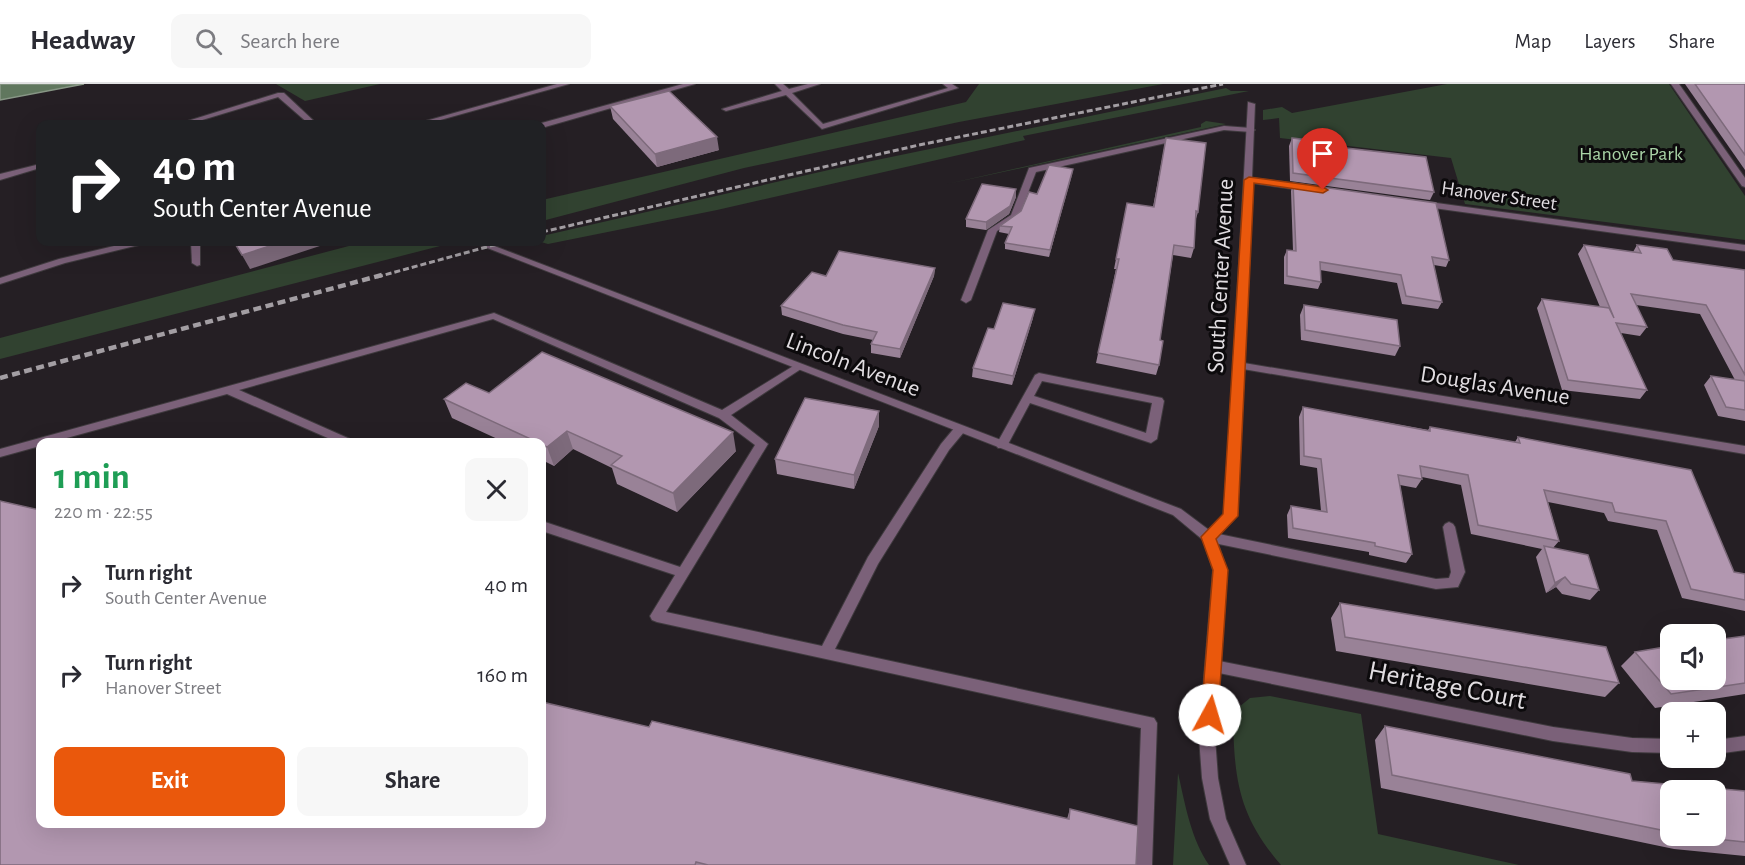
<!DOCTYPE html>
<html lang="en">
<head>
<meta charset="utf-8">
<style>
	body { margin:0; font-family:"Alegreya Sans",sans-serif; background:#f7f7f7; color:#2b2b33; height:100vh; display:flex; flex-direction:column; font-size:22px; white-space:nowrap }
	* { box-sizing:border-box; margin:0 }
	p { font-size:20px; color:#7c7c81 }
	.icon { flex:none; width:33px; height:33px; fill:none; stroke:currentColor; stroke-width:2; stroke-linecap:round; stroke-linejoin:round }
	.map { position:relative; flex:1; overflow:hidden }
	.drawer { position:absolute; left:36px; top:354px; width:510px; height:390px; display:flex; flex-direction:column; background:#fff; border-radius:12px; box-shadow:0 6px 24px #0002 }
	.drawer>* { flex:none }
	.guide { position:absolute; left:36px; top:36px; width:510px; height:126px; border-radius:12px; box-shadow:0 6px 24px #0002; background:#202124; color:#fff; overflow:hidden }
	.tools { position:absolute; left:1660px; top:540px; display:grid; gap:12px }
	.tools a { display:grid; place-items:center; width:66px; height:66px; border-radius:12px; background:#fff; box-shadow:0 6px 24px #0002; font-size:30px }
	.pin { position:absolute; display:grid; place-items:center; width:51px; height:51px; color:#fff; margin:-62px -26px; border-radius:50% 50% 50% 0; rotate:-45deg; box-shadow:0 0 6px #0007 }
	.pin .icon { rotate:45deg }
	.me { position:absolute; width:66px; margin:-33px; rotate:6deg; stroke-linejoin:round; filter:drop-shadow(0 0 4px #0008) }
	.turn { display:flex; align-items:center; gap:21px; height:126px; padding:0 18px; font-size:27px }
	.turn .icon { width:78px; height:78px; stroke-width:2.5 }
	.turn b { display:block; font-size:42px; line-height:51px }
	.round { display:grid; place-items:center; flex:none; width:63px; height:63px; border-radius:12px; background:#f7f7f7 }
	.headline { display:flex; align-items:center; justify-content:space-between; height:102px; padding:0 18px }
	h1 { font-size:36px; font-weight:700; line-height:45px; color:#1e9e55 }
	.cta { display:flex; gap:12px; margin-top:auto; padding:12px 18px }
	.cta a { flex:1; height:69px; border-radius:12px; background:#ea580c; color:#fff; font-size:24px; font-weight:700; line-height:69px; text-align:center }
	.cta a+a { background:#f7f7f7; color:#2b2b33 }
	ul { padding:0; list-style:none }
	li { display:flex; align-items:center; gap:18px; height:90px; padding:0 18px }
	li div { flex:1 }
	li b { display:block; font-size:22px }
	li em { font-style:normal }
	header { display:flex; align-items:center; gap:36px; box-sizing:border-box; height:84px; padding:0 30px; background:#fff; border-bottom:2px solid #e1e1e2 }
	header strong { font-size:28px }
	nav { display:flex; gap:33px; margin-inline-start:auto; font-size:21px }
	.search { width:420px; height:54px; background:#f7f7f7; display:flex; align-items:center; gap:15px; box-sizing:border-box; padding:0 21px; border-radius:12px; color:#7c7c81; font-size:22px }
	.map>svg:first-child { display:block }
</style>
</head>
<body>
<header>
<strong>Headway</strong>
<div class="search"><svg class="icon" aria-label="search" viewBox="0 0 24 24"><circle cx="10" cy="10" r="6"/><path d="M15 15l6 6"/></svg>Search here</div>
<nav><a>Map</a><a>Layers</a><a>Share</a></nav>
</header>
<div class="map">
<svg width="1745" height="781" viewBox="0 0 1745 781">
	<rect width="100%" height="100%" fill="#251f24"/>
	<g fill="#314230">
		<polygon points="276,0 380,0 305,17"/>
		<polygon points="979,0 1163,0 959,38 744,84 542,137 542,116 966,18"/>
		<polygon points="1447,0 1669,0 1745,112 1745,156 1465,120 1451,74 1280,54 1279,34 1263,36 1263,26 1282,23 1292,29"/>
		<polygon points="1226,4 1231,7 1249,7 1023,52 1025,56 717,126 548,160 541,158 542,152 833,85"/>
		<polygon points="1206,37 1226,40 947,100 1201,43 1201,40"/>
		<polygon points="364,158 429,158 440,162 0,275 0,254"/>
		<path d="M 1270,612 L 1361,630 L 1378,750 L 1519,781 L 1281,781 C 1237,730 1234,693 1233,628 L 1250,614 Z"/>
		<path d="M 1178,689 C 1185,720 1191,755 1209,781 L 1173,781 Z"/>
	</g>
	<polygon fill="#60775e" stroke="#879685" stroke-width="1.5" points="0,0 84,0 0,16"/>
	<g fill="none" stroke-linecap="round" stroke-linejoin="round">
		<defs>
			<g id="lane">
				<polygon points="557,0 569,0 426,40 415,40"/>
				<polygon points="775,0 783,0 789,5 808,0 820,0 792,9 823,40 948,4 943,0 952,0 958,4 822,45 786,11 726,27 722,25 782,7"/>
				<polygon points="1671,0 1679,0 1745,94 1745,103 1742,102"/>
				<polygon points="278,9 285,11 189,40 178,40"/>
				<polygon points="1224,42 1251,44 1255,46 1251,48 1224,46 1036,88 1019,132 997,147 971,216 966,219 961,216 988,146 1011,131 1029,84"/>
				<polygon points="40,80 40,84 0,96 0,90"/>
				<polygon points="131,158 145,158 143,160 65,179 0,200 0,194 59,175"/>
				<polygon points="191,158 200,158 200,181 197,182 192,179"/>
				<polygon points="494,229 722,326 795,281 799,280 804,283 731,331 768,360 666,528 822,562 868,473 941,360 956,342 964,342 966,345 964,348 949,366 878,480 835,565 1154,634 1157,639 1152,781 1136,781 1141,644 657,538 652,536 650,532 675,491 542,447 542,437 680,483 755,361 719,334 493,235 239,306 350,355 352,358 337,358 227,310 52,358 40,358 40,362 0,373 0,365"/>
				<path d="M 1039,289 L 1162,314 L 1164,317 L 1157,355 L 1151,359 L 1030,319 L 1006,364 L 998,364 L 996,361 L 1035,291 ZM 1042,297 L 1152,319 L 1146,349 L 1034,312 Z"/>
				<polygon points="1449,438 1453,440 1455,443 1465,488 1458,503 1436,505 1209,458 1204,456 1203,453 1204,450 1209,448 1436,495 1449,494 1451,488 1443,443 1445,440"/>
				<polygon points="1214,576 1553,643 1632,654 1671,655 1671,669 1632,668 1553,657 1214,588 1209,586 1207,582 1209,578"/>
				<polygon points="1745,652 1745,666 1716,670 1716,656"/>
			</g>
			<g id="street">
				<polygon points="683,0 695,0 545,43 542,43 542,40 538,40"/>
				<polygon points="278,9 284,9 317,40 309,40 278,13"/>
				<polygon points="1248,18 1255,20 1252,94 1307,101 1311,104 1307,107 1251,99 1244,279 1745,362 1745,370 1243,285 1237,432 1216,454 1227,486 1215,653 1218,694 1226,735 1246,781 1230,781 1210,735 1202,694 1199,653 1213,486 1203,456 1173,431 472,158 484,158 1181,425 1209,446 1225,430"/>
				<polygon points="1422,117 1745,161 1745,167 1419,122 1419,118"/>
			</g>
		</defs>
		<use href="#lane" stroke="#3f3a3e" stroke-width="2"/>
		<use href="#street" stroke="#3f3a3e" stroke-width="2"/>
		<use href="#lane" fill="#7b6179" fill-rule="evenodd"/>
		<use href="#street" fill="#7b6179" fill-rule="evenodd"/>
		<g stroke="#a39ea3" stroke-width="3" stroke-dasharray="6 3" stroke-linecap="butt">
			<polyline points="542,148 919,61 1223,0"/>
			<polyline points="377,193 505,158"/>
		</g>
		<polyline stroke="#a39ea3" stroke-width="4.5" stroke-dasharray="8 4.5" stroke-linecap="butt" points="0,294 382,191"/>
	</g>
	<g fill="#998297" fill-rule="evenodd">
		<polygon points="1685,0 1745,0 1745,86"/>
		<polygon points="610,22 719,66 657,83 613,35"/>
		<polygon points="1166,54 1198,128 1195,138 1194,164 1191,174 1173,171 1160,256 1159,281 1156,291 1096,279 1116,185 1114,185 1127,119 1153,123"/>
		<polygon points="1292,54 1319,61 1434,108 1430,116 1290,97 1289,62"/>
		<polygon points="1073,85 1049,173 1005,165 1005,159 1009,150 999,148 1000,142 1021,127 1037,110"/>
		<polygon points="1293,99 1449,176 1446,183 1434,181 1442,218 1438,225 1402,220 1397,199 1320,186 1321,198 1318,205 1284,200 1284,173 1287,166 1293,167 1291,107"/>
		<polygon points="1016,105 1016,113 1009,130 986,146 966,143 966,135"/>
		<polygon points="1584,161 1633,168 1637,161 1673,176 1745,186 1745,337 1718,332 1704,301 1711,292 1735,296 1700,230 1636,221 1647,243 1640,252 1621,249 1647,306 1640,315 1562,306 1537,224 1542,215 1600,223 1578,170"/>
		<polygon points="935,184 934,192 900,274 871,269 871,260 873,256 843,250 782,231 781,222 826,192"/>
		<polygon points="1304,221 1400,262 1395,272 1301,256 1300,231"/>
		<polygon points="1033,234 1012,301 972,293 973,284 994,245"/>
		<polygon points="489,309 736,367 677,428 617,400 612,384 573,365 554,382 542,376 542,358 504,358 452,334 444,315"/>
		<polygon points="1303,323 1428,346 1430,343 1515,358 1518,353 1691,386 1734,488 1745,490 1745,527 1682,514 1657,446 1608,437 1604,429 1548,418 1559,457 1553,464 1599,506 1590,516 1562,510 1556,503 1546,509 1536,473 1542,465 1471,450 1461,401 1422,393 1422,395 1416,404 1400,401 1412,470 1406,479 1369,471 1369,468 1288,454 1287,431 1291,422 1321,427 1317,384 1300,381 1299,333"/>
		<polygon points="879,342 854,405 777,390 775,375"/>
		<polygon points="1340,519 1619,599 1605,613 1336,567 1331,534"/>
		<polygon points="1745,552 1745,610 1655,624 1621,582 1635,568"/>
		<path d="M 1385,642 L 1632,697 L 1745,707 L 1745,772 L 1674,765 L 1381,704 L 1375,656 ZM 1671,706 L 1716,752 L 1671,752 Z"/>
		<polygon points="649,643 1067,735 1070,725 1136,781 0,781 40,740"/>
	</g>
	<g fill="#7d6a7b">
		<polygon points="717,53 719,66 657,83 655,70"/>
		<polygon points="1073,85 1072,91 1049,173 1050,166"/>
		<polygon points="1016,105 1016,113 1009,130 986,146 986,138"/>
		<polygon points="282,158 332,158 250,185 242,171"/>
		<polygon points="935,184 934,192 900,274 900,265"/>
		<polygon points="1035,225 1033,234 1012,301 1013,292"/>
		<polygon points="879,327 879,342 854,405 854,391"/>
		<polygon points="567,347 573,365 554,382 547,363"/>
		<polygon points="733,348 736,367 677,428 673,409"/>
		<polygon points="1565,493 1556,503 1546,509 1555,499"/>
	</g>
	<g fill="#b297b0" stroke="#7d6a7b" stroke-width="1.5">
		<polygon points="1695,0 1745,0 1745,71"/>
		<polygon points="669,7 717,53 655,70 610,22"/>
		<polygon points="1166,54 1206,59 1198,128 1196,127 1194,164 1174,161 1160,256 1163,257 1159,281 1098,269 1119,175 1116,175 1127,119 1154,123"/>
		<polygon points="1292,54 1319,57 1319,61 1426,73 1434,108 1293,89"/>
		<polygon points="1049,81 1073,85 1050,166 1005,159 1012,143 1000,142 1021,127 1029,108 1037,110"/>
		<polygon points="1293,99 1436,119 1449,176 1432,173 1442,218 1406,212 1401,191 1320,178 1321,198 1287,192 1287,166 1296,167"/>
		<polygon points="982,100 1016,105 1010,122 986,138 966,135"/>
		<polygon points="234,158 282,158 242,171"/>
		<polygon points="1584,161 1641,169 1637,161 1667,165 1673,176 1745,186 1745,291 1706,221 1631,210 1647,243 1616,239 1647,306 1568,296 1542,215 1609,224 1614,234"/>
		<polygon points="839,167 935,184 900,265 871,260 877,248 843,241 781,222 812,188 826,192"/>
		<polygon points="1003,219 1035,225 1013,292 973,284 988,244 994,245"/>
		<polygon points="1304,221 1397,236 1400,262 1305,246"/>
		<polygon points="542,268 733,348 673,409 611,381 622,372 567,347 547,363 542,361 542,358 537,358 444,315 466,299 489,309"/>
		<polygon points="1711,292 1745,297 1745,326 1726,323"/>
		<polygon points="805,314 879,327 854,391 775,375"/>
		<polygon points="1303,323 1430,347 1430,343 1520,359 1518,353 1691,386 1734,488 1745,490 1745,516 1691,505 1666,437 1615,428 1612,419 1544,406 1559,457 1478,441 1468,391 1420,382 1422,395 1398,391 1412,470 1375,462 1375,459 1293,444 1291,422 1327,428 1321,375 1304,372"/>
		<polygon points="0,417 40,426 40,740 542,740 542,618 649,643 652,637 1069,735 1070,725 1138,742 1136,781 708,781 696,778 695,781 0,781"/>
		<polygon points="1544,462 1588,471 1599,506 1571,500 1565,493 1555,499"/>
		<polygon points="1340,519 1606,563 1619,599 1345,553"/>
		<polygon points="1745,552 1745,599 1671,610 1635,568 1671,562 1671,596 1716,596 1716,556"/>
		<polygon points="1385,642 1630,690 1632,697 1745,707 1745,758 1687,752 1716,752 1716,706 1671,706 1671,748 1392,691"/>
	</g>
	<polygon fill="#ea580c" stroke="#983908" stroke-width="1.5" points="1249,93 1323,103 1328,106 1323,109 1254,99 1238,432 1216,455 1228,486 1218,631 1216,637 1210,639 1204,637 1201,631 1213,486 1201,453 1223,430 1244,96"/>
	<g text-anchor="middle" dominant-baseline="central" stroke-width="6" stroke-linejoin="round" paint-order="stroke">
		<g font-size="20" fill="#a9d3a6" stroke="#0c0a0c">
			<text x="1631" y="70">Hanover Park</text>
		</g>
		<g font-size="20" fill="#e1dde1" stroke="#0c0a0c">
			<text transform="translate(1499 112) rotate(8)">Hanover Street</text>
		</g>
		<g font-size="24" fill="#e1dde1" stroke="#0c0a0c">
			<text transform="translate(1221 192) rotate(-87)">South Center Avenue</text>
			<text transform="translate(853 281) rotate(21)">Lincoln Avenue</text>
			<text transform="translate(1495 302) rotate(9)">Douglas Avenue</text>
		</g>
		<g font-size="28" fill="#e1dde1" stroke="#0c0a0c">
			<text transform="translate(1447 602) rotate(11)">Heritage Court</text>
		</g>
	</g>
</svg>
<div class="tools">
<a><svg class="icon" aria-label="sound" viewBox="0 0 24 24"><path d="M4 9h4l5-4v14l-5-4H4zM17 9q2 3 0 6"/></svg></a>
<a>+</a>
<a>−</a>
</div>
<div class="pin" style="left:1323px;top:106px;background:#d93025"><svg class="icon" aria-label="arrive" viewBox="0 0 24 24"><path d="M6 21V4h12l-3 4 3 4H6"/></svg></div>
<svg class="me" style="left:1210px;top:631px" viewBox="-20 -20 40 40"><circle r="19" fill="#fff"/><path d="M0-13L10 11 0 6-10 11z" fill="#ea580c"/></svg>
<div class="guide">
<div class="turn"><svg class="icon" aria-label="right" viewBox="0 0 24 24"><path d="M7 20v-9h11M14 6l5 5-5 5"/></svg><div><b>40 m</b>South Center Avenue</div></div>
</div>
<section class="drawer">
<div class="headline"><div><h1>1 min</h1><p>220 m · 22:55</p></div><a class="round"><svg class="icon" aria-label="close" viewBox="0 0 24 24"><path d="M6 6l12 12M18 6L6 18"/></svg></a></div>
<ul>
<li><svg class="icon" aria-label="right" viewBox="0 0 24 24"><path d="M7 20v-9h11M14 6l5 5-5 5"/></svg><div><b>Turn right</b><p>South Center Avenue</p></div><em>40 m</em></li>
<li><svg class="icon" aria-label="right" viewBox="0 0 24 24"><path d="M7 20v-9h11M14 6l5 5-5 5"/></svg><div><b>Turn right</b><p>Hanover Street</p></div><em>160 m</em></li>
</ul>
<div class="cta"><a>Exit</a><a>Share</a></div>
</section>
</div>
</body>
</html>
